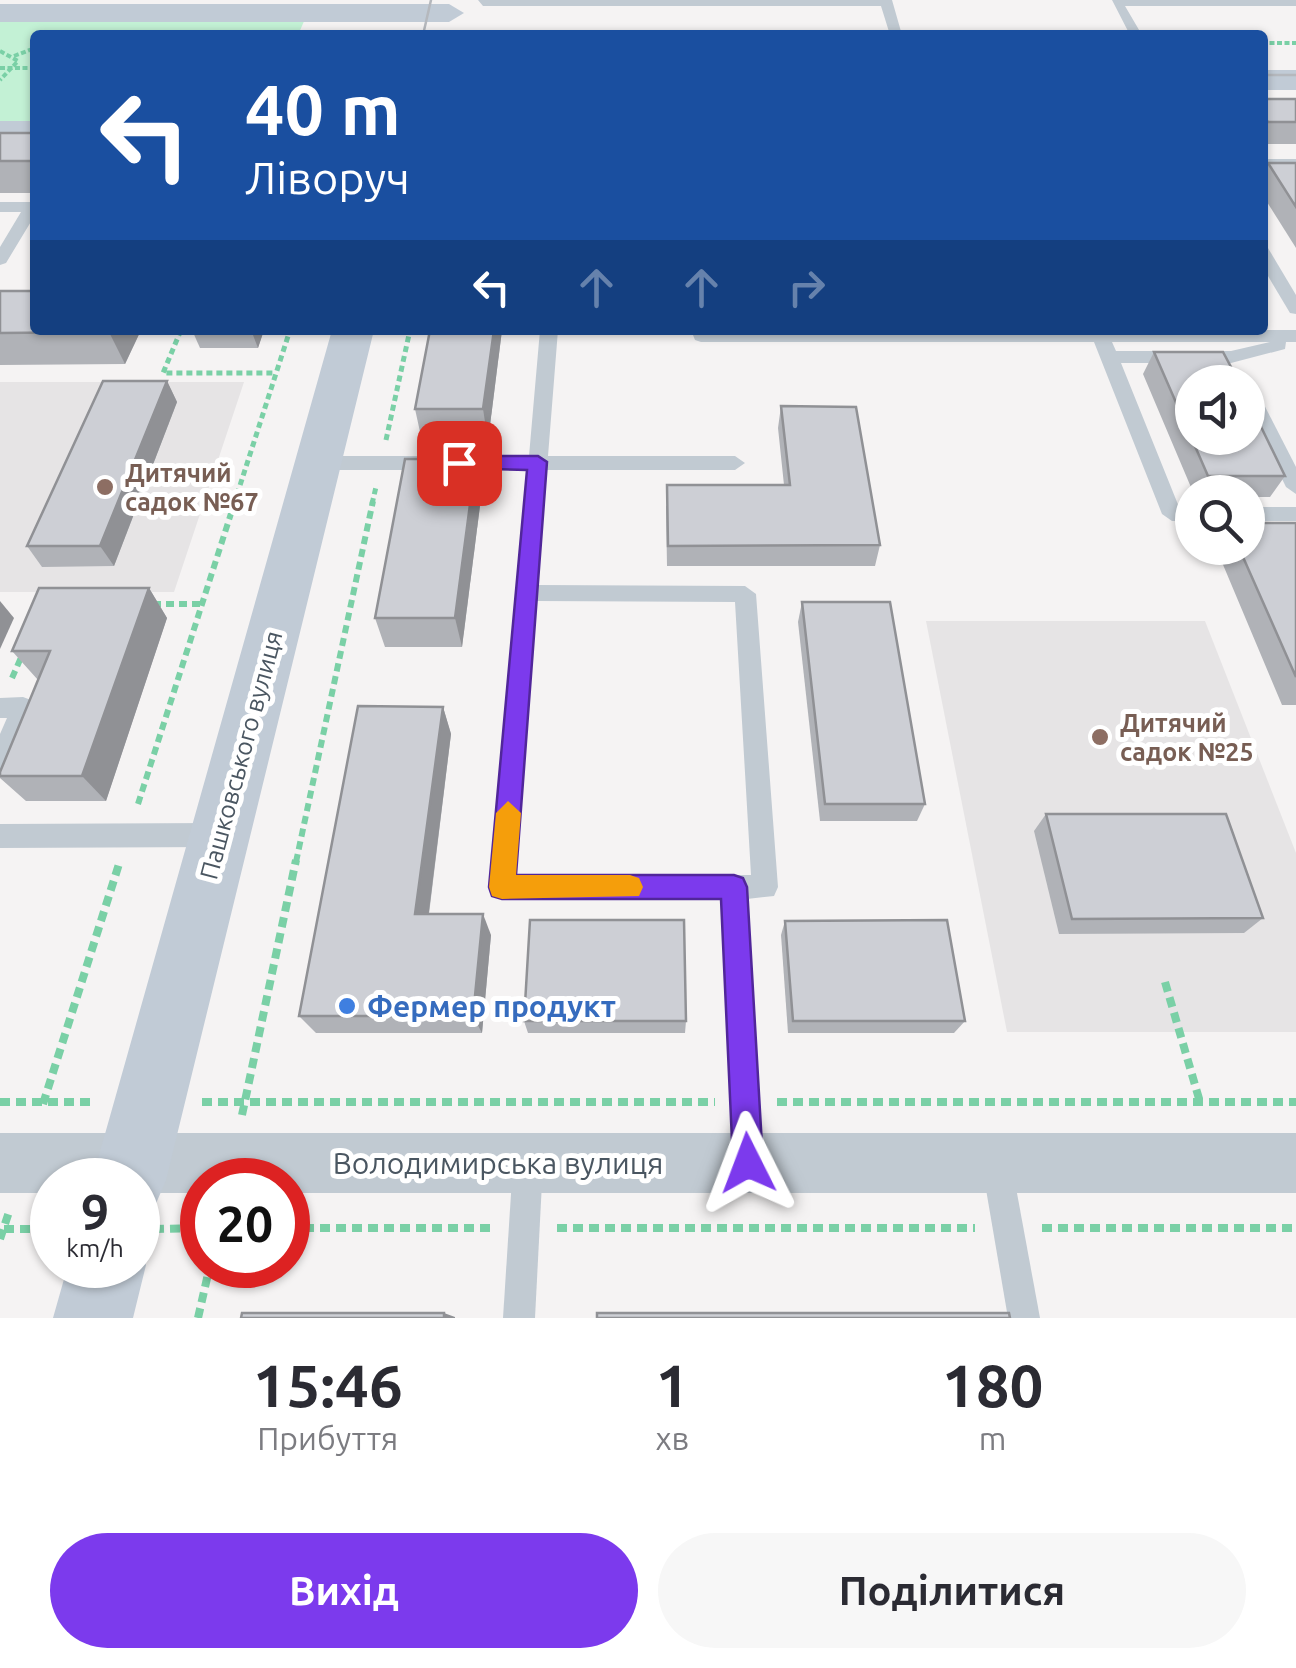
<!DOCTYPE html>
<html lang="uk">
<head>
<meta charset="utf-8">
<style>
	body { margin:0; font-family:Ubuntu,sans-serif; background:#f7f7f7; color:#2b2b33; height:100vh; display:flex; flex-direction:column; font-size:38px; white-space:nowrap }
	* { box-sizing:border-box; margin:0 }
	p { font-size:32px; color:#7c7c81 }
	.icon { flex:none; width:55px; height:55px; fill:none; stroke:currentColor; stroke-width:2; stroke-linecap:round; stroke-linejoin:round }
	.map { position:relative; height:1318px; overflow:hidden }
	.side { display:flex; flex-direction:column; background:#fff; flex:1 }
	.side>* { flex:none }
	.hud { position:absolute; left:30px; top:30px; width:1238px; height:305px; border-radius:10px; box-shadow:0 2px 8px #0004; background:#1a4fa0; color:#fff; overflow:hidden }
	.controls { position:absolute; left:1175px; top:365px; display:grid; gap:20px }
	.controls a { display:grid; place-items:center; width:90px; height:90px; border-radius:50%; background:#fff; box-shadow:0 2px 8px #0004; font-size:50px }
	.speed { position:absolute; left:30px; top:1158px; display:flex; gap:20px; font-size:50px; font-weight:700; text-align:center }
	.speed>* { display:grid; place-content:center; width:130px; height:130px; border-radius:50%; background:#fff; box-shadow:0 2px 8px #0004; line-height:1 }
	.speed small { font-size:25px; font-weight:400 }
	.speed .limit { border:15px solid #d22; background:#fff; color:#111 }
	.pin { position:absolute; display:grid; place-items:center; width:85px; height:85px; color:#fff; margin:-42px; border-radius:20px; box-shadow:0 5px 15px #0006 }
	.me { position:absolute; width:110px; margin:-55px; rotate:357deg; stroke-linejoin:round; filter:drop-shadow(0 0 8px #0008) }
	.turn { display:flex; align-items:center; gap:35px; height:210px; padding:0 50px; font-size:45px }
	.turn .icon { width:130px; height:130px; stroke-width:2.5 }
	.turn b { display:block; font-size:70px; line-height:85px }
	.lanes { display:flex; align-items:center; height:95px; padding:0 50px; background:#0003; justify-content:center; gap:50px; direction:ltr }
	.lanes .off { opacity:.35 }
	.eta { display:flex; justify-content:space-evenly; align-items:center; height:170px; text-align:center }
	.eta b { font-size:60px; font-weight:700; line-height:70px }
	.primary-button { display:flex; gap:20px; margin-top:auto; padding:20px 50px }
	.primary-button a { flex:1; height:115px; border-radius:60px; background:#7c3aed; color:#fff; font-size:40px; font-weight:700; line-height:115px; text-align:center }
	.primary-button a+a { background:#f7f7f7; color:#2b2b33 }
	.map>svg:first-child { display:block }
</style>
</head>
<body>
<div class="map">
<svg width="1296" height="1318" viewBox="0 0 1296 1318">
	<rect width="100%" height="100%" fill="#f5f3f3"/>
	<g fill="#e6e4e5">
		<polygon points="0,382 244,382 174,592 0,592"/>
		<polygon points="926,621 1205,621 1296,853 1296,1032 1007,1032"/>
	</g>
	<polygon fill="#c3f1d5" points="0,19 305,19 298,35 35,35 35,124 0,124"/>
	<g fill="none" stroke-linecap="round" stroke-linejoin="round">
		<g stroke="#7ad0a6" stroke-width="4" stroke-dasharray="5 2.5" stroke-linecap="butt">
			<polyline points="1262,43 1296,43"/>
			<polyline points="0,51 18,61 0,80"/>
			<polyline points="14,56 35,48"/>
			<polyline points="0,68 35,68"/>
		</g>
		<g stroke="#7ad0a6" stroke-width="5" stroke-dasharray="6 4" stroke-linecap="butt">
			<polyline points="181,330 163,373 276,373"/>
			<polyline points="386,440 410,330"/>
			<polyline points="234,504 290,330"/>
			<polyline points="372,504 376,487"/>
		</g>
		<g stroke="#7ad0a6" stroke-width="6" stroke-dasharray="8 5" stroke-linecap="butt">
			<polyline points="153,604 202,604"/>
			<polyline points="12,678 23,653"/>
			<polyline points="138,804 235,501"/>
			<polyline points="296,862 373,501"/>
		</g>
		<g stroke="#7ad0a6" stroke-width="8" stroke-dasharray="10 6" stroke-linecap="butt">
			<polyline points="1165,982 1200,1102"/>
			<polyline points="0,1102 95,1102"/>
			<polyline points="202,1102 715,1102"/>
			<polyline points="777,1102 1296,1102"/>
			<polyline points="43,1104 119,864"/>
			<polyline points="242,1115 296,860"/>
			<polyline points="288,1228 490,1228"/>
			<polyline points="557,1228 975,1228"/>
			<polyline points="1042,1228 1296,1228"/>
			<polyline points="4,1229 52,1229"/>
			<polyline points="154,1229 202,1228"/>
			<polyline points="0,1239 9,1212"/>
			<polyline points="198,1318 210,1265"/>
		</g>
		<g fill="#c1cad2" fill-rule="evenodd">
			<polygon points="478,0 892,0 902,35 890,35 881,6 483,6"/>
			<polygon points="1112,0 1296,0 1296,6 1125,6 1142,35 1130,35"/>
			<rect x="1262" y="159" width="34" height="8"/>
			<polygon points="0,202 35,202 35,215 6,263 0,265 0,247 21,212 0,212"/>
			<polygon points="1262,246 1268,248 1296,295 1296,314 1290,313 1262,266"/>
			<path d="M 540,330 L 558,330 L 548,456 L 735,456 L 745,463 L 735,470 L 547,470 L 538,585 L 745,586 L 756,594 L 778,887 L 774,896 L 747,899 L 763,1163 L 759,1174 L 748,1178 L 737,1174 L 733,1163 L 721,899 L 502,899 L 493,896 L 489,887 L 527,470 L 319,470 L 309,463 L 319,456 L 529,456 ZM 537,601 L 735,602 L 751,875 L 516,875 Z"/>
			<path d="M 691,330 L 1296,330 L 1296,342 L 1286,342 L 1285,349 L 1231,363 L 1121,363 L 1179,507 L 1192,507 L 1192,521 L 1172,521 L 1162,514 L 1094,342 L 701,342 L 695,340 ZM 1112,342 L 1270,342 L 1231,351 L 1116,351 Z"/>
			<polygon points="1248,385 1257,391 1296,467 1296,494 1286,487 1248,409"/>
			<rect x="1248" y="507" width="48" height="14"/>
			<polygon points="23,697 31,700 35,707 9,769 0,773 0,734 7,718 0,718 0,698"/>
			<polygon points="216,823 225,827 229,835 225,843 216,847 0,848 0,824"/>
			<polygon points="528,1148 539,1152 543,1163 535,1318 503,1318 513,1163 517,1152"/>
			<polygon points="997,1151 1008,1155 1012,1166 1040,1318 1008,1318 982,1166 986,1155"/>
		</g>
		<polygon fill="#c1cad2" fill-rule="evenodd" points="0,1133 1296,1133 1296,1193 288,1193 288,1180 202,1180 202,1193 138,1193 138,1180 52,1180 52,1193 0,1193"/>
		<g fill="#c1cbd6" fill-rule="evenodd">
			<polygon points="0,4 449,4 464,13 449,22 0,22"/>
			<rect x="1262" y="70" width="34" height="20"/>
			<rect x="0" y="121" width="35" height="22"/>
			<polygon points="332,330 374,330 166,1180 155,1206 138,1214 138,1180 92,1180"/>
			<polygon points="138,1245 146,1265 133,1318 53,1318 68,1265 138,1265"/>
		</g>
		<g stroke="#b5b8bd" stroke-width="2.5">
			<polyline points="423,35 431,0"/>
			<polyline points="1262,75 1296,75"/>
		</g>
	</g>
	<g fill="#b0b2b7">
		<rect x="1262" y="99" width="34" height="45"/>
		<rect x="0" y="133" width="35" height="60"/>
		<polygon points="1268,163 1296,163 1296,248 1262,194 1262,174"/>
		<polygon points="0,291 141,330 125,364 0,365"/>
		<polygon points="192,330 264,330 258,348 200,348"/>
		<polygon points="502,330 488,441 422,441 415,409"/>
		<polygon points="1154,352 1285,476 1270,497 1248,497 1248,492 1193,492 1143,374"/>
		<polygon points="167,381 177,402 114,566 42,567 27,546"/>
		<polygon points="781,406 880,545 875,566 667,566 666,506 784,485 778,428"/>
		<polygon points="476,459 482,490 462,647 385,647 375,618"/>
		<polygon points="1296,523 1296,705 1282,705 1216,548 1248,548"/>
		<polygon points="149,588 167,618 106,801 26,801 0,778 0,772 38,680 12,651"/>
		<polygon points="802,602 925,804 917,821 820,821 798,622"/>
		<polygon points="443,707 451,734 429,914 491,935 482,1033 316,1033 299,1016"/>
		<polygon points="1046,814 1263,918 1244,933 1059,934 1034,831"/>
		<polygon points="785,921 965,1021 954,1033 788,1033 781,935"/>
		<polygon points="524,1021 686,1021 685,1033 528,1033"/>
	</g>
	<g fill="#909195">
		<polygon points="110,330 141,330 125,364 109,332"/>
		<polygon points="251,330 264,330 258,348"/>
		<polygon points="494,330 502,330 488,441 483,409"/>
		<polygon points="167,381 177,402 114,566 100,546"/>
		<polygon points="476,459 482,490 462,647 455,618"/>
		<polygon points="149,588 167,618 106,801 82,776"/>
		<polygon points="0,601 14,618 0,649"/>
		<polygon points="443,707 451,734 426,935 415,914"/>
		<polygon points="483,914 491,935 482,1033 473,1016"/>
		<polygon points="444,1313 455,1317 455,1318 444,1318"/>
	</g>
	<g fill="#cdcfd5" stroke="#909195" stroke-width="2.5">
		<polygon points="340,33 361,33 360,35 340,35"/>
		<polygon points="1262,99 1296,99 1296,122 1268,122 1262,114"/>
		<rect x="0" y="133" width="35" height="28"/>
		<polygon points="1268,163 1296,163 1296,207"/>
		<polygon points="0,291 35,291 35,330 110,330 109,332 0,333"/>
		<polygon points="430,330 494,330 483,409 415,409"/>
		<polygon points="1154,352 1223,352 1239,382 1192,382 1192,438 1248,438 1248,400 1285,476 1208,476"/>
		<polygon points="103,381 167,381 100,546 27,546"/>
		<polygon points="781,406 856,407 880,545 668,546 667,485 790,485"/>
		<polygon points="405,459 476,459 455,618 375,618"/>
		<polygon points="1248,523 1296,523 1296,677 1239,548 1248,548"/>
		<polygon points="39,588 149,588 82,776 0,776 0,772 50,651 12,651"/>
		<polygon points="802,602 890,602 925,804 825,804"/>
		<polygon points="358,706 443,707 415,914 483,914 473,1016 299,1016"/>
		<polygon points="1046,814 1226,814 1263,918 1072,919"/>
		<polygon points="530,920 684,920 686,1021 524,1021"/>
		<polygon points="947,920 965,1021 793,1021 785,921"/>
		<polygon points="242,1313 444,1313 444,1318 241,1318"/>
		<polygon points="597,1313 1009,1313 1010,1318 597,1318"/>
	</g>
	<polygon fill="#7c3aed" stroke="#51269a" stroke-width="2.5" points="459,456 538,456 547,462 516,875 734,875 743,878 747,887 763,1163 759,1174 748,1178 737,1174 733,1163 721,899 502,899 492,896 489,887 527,470 452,468 449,463"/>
	<polygon fill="#f59e0b" points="508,801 521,813 516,875 630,875 639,878 643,887 639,896 502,899 492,896 489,887 496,813"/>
	<g fill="#8d6e63" stroke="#fff" stroke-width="4">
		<circle cx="105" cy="487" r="10"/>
		<circle cx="1100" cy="737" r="10"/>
	</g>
	<circle fill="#3f7fe0" stroke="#fff" stroke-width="4" cx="347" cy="1006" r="10"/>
	<g text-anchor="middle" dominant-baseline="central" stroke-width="10" stroke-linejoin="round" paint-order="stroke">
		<g font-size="25" font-weight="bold" fill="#785e54" stroke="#fff" text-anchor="start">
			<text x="125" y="473">Дитячий<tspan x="125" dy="29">садок №67</tspan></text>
			<text x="1120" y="723">Дитячий<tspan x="1120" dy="29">садок №25</tspan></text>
		</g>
		<g font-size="25" fill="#4a5661" stroke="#fff">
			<text transform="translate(241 755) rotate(-75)">Пашковського вулиця</text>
		</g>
		<g font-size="30" font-weight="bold" fill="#366cbe" stroke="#fff" text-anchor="start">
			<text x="367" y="1006">Фермер продукт</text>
		</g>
		<g font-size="30" fill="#4a5661" stroke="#fff">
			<text x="498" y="1163">Володимирська вулиця</text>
		</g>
	</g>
</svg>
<div class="controls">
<a><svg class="icon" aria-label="sound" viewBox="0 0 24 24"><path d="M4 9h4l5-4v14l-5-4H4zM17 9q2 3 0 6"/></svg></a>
<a><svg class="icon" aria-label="search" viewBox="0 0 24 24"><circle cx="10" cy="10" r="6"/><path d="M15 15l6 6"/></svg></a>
</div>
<div class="speed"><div>9<small>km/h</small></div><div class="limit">20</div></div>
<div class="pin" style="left:459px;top:463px;background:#d93025"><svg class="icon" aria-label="arrive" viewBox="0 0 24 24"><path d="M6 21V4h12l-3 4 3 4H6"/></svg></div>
<svg class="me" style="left:748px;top:1163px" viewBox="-20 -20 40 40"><path d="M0-17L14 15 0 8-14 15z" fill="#7c3aed" stroke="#fff" stroke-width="4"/></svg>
<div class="hud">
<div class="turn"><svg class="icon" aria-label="left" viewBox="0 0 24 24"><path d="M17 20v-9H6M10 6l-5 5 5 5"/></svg><div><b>40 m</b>Ліворуч</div></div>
<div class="lanes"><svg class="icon" aria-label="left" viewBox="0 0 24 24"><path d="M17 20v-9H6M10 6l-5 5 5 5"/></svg><svg class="icon off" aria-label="ahead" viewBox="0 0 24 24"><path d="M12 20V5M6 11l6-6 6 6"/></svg><svg class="icon off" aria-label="ahead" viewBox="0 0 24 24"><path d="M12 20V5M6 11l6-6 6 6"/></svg><svg class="icon off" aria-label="right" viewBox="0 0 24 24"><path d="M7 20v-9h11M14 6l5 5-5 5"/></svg></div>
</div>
</div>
<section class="side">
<div class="eta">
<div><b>15:46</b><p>Прибуття</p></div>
<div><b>1</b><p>хв</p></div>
<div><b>180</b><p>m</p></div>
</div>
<div class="primary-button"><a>Вихід</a><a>Поділитися</a></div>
</section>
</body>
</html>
